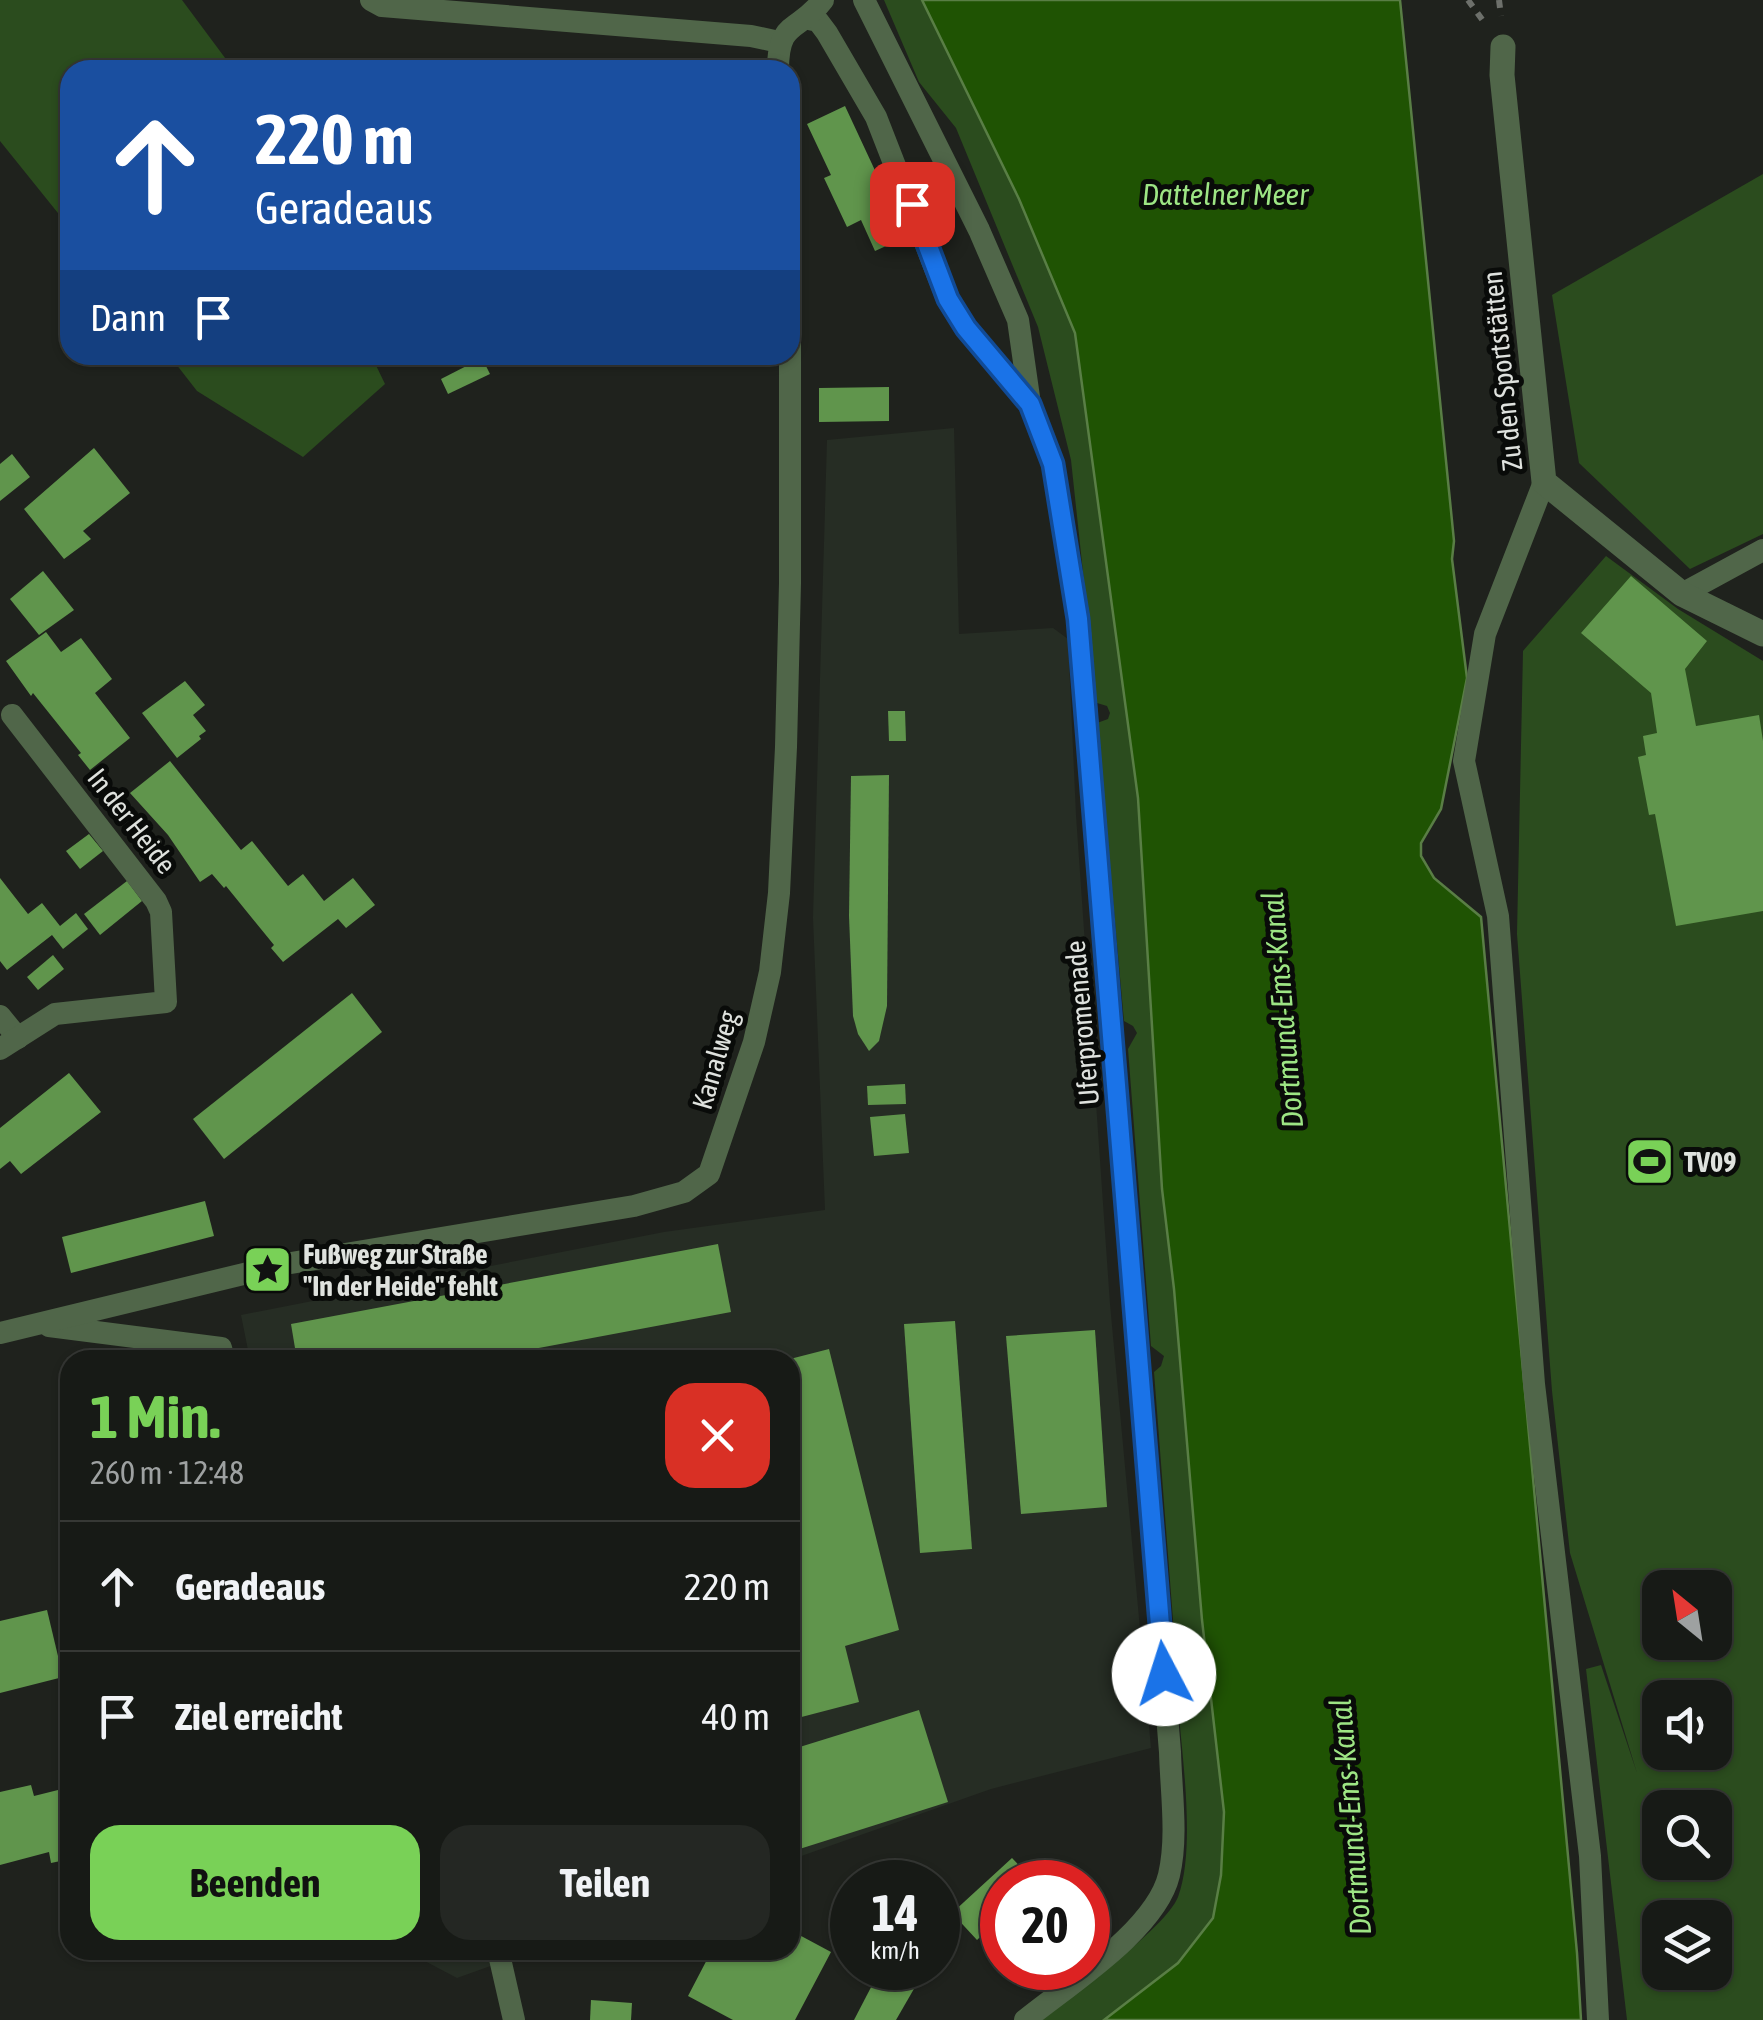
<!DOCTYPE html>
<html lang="de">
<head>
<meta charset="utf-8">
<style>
	body { margin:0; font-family:"Asap Condensed",sans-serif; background:#242723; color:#f1f3f6; height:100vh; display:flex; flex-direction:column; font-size:38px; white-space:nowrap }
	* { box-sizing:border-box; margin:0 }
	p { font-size:32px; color:#9ea1a1 }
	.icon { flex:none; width:55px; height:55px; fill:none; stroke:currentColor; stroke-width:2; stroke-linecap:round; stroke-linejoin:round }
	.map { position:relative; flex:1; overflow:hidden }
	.side { position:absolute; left:60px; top:1350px; width:740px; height:610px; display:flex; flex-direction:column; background:#171a16; border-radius:30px; box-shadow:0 2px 8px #0004,0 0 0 2px #363835 }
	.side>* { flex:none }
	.guide { position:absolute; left:60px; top:60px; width:740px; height:305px; border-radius:30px; box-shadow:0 2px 8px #0004,0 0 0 2px #363835; background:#1a4fa0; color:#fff; overflow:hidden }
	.needle { width:65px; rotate:330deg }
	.fabs { position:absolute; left:1642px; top:1570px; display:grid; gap:20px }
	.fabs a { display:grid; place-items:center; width:90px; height:90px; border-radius:20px; background:#171a16; box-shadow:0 2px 8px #0004,0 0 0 2px #363835; font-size:50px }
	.speed { position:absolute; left:830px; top:1860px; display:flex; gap:20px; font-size:50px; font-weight:700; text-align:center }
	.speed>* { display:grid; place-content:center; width:130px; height:130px; border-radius:50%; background:#171a16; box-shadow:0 2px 8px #0004,0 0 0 2px #363835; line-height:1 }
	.speed small { font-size:25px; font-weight:400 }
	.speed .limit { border:15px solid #d22; background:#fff; color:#111 }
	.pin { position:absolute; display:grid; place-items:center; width:85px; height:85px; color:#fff; margin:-42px; border-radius:20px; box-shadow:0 5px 15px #0006 }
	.me { position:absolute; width:110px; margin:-55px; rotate:355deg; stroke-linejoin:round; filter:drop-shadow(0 0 8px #0008) }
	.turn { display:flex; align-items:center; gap:35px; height:210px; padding:0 30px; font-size:45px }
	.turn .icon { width:130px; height:130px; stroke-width:2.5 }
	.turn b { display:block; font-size:70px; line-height:85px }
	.then { display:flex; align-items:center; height:95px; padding:0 30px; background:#0003; gap:20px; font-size:38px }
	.round { display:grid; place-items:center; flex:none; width:105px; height:105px; border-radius:30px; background:#242723 }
	.head { display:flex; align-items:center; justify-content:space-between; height:170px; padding:0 30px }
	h1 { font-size:60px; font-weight:700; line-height:75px; color:#79d157 }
	.button { display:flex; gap:20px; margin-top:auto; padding:20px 30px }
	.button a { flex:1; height:115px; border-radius:30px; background:#79d157; color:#111; font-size:40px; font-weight:700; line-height:115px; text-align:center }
	.button a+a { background:#242723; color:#f1f3f6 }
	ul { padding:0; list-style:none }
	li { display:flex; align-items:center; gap:30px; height:130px; padding:0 30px; border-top:2px solid #363835 }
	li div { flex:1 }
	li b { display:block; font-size:38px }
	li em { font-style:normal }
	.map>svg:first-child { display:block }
</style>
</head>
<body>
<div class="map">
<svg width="1763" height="2020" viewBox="0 0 1763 2020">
	<rect width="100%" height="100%" fill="#1f221d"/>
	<g fill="#262d24">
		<polygon points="954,428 959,634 1053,628 1068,639 1076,815 1110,1304 1151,1748 991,1789 790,1860 790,1360 250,1360 241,1315 664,1232 825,1210 813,918 827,440"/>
		<polygon points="404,1950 535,1950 457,1978"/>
	</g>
	<g fill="#2b4c1e" fill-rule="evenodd">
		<polygon points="0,0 182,0 234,70 70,70 70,228 0,141"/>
		<path d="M 884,0 L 922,0 L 1019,199 L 1075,333 L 1138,798 L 1162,1189 L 1174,1289 L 1202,1620 L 1224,1812 L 1221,1875 L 1213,1918 L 1178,1963 L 1104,2020 L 1040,2020 C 1071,1996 1165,1929 1178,1897 C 1196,1849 1182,1756 1178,1704 L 1191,1689 L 1186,1674 L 1177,1672 L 1154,1372 L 1161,1366 L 1164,1356 L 1151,1346 L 1128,1049 L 1137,1033 L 1133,1026 L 1124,1021 L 1097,723 L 1108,719 L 1110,713 L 1107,706 L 1097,703 L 1071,460 L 1038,327 L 956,128 L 919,82 Z"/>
		<polygon points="1763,174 1763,534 1690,569 1579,463 1552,295"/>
		<polygon points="169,355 371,355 385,384 303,457 197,391"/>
		<path d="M 1606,556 L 1678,609 L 1763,661 L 1763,2020 L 1627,2020 L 1586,1669 L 1601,1665 L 1637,1773 L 1570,1553 L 1552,1391 L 1517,934 L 1523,651 ZM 1660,1588 L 1715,1588 L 1715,1642 L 1660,1642 ZM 1660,1698 L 1715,1698 L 1715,1752 L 1660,1752 ZM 1660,1808 L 1715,1808 L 1715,1862 L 1660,1862 ZM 1660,1918 L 1715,1918 L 1715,1972 L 1660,1972 Z"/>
	</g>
	<polygon fill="#1f5303" stroke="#597e45" stroke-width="2.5" points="922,0 1400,0 1454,541 1452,559 1467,678 1441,809 1421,843 1421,856 1434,878 1481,917 1577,1953 1581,2020 1104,2020 1178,1963 1213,1918 1221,1875 1224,1812 1202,1620 1174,1289 1162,1189 1138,798 1075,333 1019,199"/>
	<g fill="#60954c">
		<polygon points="845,106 906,237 875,251 861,220 847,227 824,178 831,175 807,124"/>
		<polygon points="482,358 490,374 448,394 441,379"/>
		<polygon points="889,387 889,421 819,422 819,388"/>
		<polygon points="94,448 130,493 83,531 91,539 64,559 24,509"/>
		<polygon points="12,454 30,477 0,501 0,464"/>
		<polygon points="43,571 74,610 39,635 10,599"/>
		<polygon points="1631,576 1707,641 1685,669 1696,726 1759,715 1763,741 1763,911 1676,926 1655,814 1649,815 1638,757 1646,755 1643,736 1657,733 1651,693 1581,633"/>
		<polygon points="46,632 61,652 81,638 112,679 95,693 130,738 90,770 78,755 81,753 33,693 31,696 6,661"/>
		<polygon points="185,681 205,705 193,715 206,731 199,736 201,739 177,758 142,713"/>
		<polygon points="888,711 905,711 906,741 889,741"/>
		<polygon points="170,761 241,850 252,841 288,886 303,874 324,901 353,878 375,905 346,928 338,919 283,962 271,948 274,945 226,886 224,888 212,874 200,882 168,835 130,793"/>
		<polygon points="889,775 887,1006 879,1041 869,1051 858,1034 853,1016 849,916 851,776"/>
		<polygon points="89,834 103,851 80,869 66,851"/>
		<polygon points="0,878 28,914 42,903 60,926 76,913 88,929 63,949 52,935 7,970 0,961"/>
		<polygon points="127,881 142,901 100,935 84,914"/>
		<polygon points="53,955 64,969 38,990 27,977"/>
		<polygon points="352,993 382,1032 224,1159 193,1119"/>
		<polygon points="69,1073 101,1112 21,1174 10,1161 0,1169 0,1128"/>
		<polygon points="905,1084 906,1104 868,1105 867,1086"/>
		<polygon points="905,1114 909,1153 874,1156 870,1117"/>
		<polygon points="205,1201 214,1236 71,1273 62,1237"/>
		<polygon points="718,1244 731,1312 475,1360 297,1360 291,1324"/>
		<polygon points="955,1321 972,1549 920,1553 904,1324"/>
		<polygon points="1095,1330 1107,1507 1021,1514 1006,1336"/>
		<polygon points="829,1349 899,1630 845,1646 859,1702 790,1720 790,1359"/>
		<polygon points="47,1610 63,1677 0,1693 0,1621"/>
		<polygon points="919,1710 948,1802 790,1852 790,1750"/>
		<polygon points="31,1785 34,1796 70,1787 70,1859 51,1863 49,1852 0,1865 0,1792"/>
		<polygon points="1012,1858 1035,1882 1002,1882 1002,1916 977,1940 952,1913"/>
		<polygon points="790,1930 831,1952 795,2020 733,2020 688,1996 712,1950 790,1950"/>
		<polygon points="881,1968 926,1968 896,2020 854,2020"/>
		<polygon points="591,2000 632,2003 631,2020 590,2020"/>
	</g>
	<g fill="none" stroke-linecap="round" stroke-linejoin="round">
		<g stroke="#6d706b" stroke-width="6" stroke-dasharray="8 8" stroke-linecap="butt">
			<polyline points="1468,0 1484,22"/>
			<polyline points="1499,0 1501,16"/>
		</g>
		<g stroke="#506649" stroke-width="22">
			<polyline points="371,0 382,6 751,36 779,42"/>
			<path d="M 864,0 L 979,230 L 1018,320 L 1030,404 L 1053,465 L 1079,619 L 1170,1752 C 1171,1791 1178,1837 1169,1875 C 1156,1930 1068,1985 1025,2020"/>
			<polyline points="809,19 818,21 827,33 876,117 947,299 966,329 1030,404"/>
			<path d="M 778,70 C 778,19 798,33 823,0"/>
			<polyline points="1544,482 1485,634 1464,761 1498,916 1534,1384 1590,1856 1598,2020"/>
			<polyline points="1682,594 1763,550"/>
			<polyline points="0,1016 18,1038"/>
			<polyline points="0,1049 55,1014 166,1002 161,912 156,901 12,715"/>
			<polyline points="49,1326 221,1348 224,1360"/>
			<polyline points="0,1333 285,1264 634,1206 684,1192 709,1174 754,1042 770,972 779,893 786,747 790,583 790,268"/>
			<polyline points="498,1950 514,2020"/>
		</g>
		<polyline stroke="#506649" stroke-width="25" points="1503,47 1502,75 1544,482 1682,594 1763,634"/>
	</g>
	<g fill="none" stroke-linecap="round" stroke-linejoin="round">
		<defs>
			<polyline id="route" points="912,204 948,299 966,328 1030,404 1053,464 1078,619 1164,1674"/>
		</defs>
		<use href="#route" stroke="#114b97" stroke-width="25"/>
		<use href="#route" stroke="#1a73e8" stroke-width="18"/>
	</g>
	<defs>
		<symbol id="stadium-square" viewBox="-11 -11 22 22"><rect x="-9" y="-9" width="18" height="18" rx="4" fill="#79d157" stroke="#090b09"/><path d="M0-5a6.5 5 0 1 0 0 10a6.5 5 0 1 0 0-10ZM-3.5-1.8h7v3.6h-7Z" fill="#111"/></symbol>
		<symbol id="sight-square" viewBox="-11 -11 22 22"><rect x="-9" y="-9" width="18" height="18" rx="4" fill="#79d157" stroke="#090b09"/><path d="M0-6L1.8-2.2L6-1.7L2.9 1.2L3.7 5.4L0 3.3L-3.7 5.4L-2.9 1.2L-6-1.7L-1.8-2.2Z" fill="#111"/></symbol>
	</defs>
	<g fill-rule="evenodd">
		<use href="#stadium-square" x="1622" y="1134" width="55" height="55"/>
		<use href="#sight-square" x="240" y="1242" width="55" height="55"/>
	</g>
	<g text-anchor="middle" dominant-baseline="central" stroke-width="10" stroke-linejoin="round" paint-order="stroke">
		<g font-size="28" fill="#dfe2de" stroke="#090b09">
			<text transform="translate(1502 371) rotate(-96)">Zu den Sportstätten</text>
			<text transform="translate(132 821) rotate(52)">In der Heide</text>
			<text transform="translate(1082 1023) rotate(-95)">Uferpromenade</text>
			<text transform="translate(715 1060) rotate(-74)">Kanalweg</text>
		</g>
		<g font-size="28" font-weight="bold" fill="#dfe2de" stroke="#090b09" text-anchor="start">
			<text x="1684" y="1162">TV09</text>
			<text x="303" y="1254">Fußweg zur Straße<tspan x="303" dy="32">"In der Heide" fehlt</tspan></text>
		</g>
		<g font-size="30" font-style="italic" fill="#9de584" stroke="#090b09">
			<text x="1225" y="194">Dattelner Meer</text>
			<text transform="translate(1282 1010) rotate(-95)">Dortmund-Ems-Kanal</text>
			<text transform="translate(1350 1817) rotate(-95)">Dortmund-Ems-Kanal</text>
		</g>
	</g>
</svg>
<div class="fabs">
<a><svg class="needle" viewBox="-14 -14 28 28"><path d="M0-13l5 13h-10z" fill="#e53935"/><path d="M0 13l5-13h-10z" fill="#9ea1a1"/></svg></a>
<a><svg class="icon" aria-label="sound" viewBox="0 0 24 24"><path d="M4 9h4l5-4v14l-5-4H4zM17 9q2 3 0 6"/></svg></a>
<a><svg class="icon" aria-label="search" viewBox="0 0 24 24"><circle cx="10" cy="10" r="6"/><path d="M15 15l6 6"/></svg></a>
<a><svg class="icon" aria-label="layers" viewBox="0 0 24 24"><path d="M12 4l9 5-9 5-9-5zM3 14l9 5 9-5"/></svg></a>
</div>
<div class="speed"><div>14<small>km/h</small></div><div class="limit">20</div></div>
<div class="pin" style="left:912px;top:204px;background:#d93025"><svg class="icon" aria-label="arrive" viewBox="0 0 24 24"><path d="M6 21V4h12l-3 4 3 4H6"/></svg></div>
<svg class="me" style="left:1164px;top:1674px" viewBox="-20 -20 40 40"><circle r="19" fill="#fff"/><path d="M0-13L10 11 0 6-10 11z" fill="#1a73e8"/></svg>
<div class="guide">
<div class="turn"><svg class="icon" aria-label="ahead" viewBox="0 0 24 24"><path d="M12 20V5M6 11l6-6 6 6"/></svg><div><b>220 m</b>Geradeaus</div></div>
<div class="then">Dann<svg class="icon" aria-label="arrive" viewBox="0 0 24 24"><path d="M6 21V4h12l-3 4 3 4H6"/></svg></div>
</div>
<section class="side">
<div class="head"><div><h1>1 Min.</h1><p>260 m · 12:48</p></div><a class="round" style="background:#d93025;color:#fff"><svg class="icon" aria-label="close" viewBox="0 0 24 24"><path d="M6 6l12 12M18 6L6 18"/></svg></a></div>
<ul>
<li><svg class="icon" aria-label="ahead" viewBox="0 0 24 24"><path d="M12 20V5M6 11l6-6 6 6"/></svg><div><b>Geradeaus</b></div><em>220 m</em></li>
<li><svg class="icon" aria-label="arrive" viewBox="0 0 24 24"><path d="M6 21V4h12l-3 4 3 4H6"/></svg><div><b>Ziel erreicht</b></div><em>40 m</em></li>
</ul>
<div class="button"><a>Beenden</a><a>Teilen</a></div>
</section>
</div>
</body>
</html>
